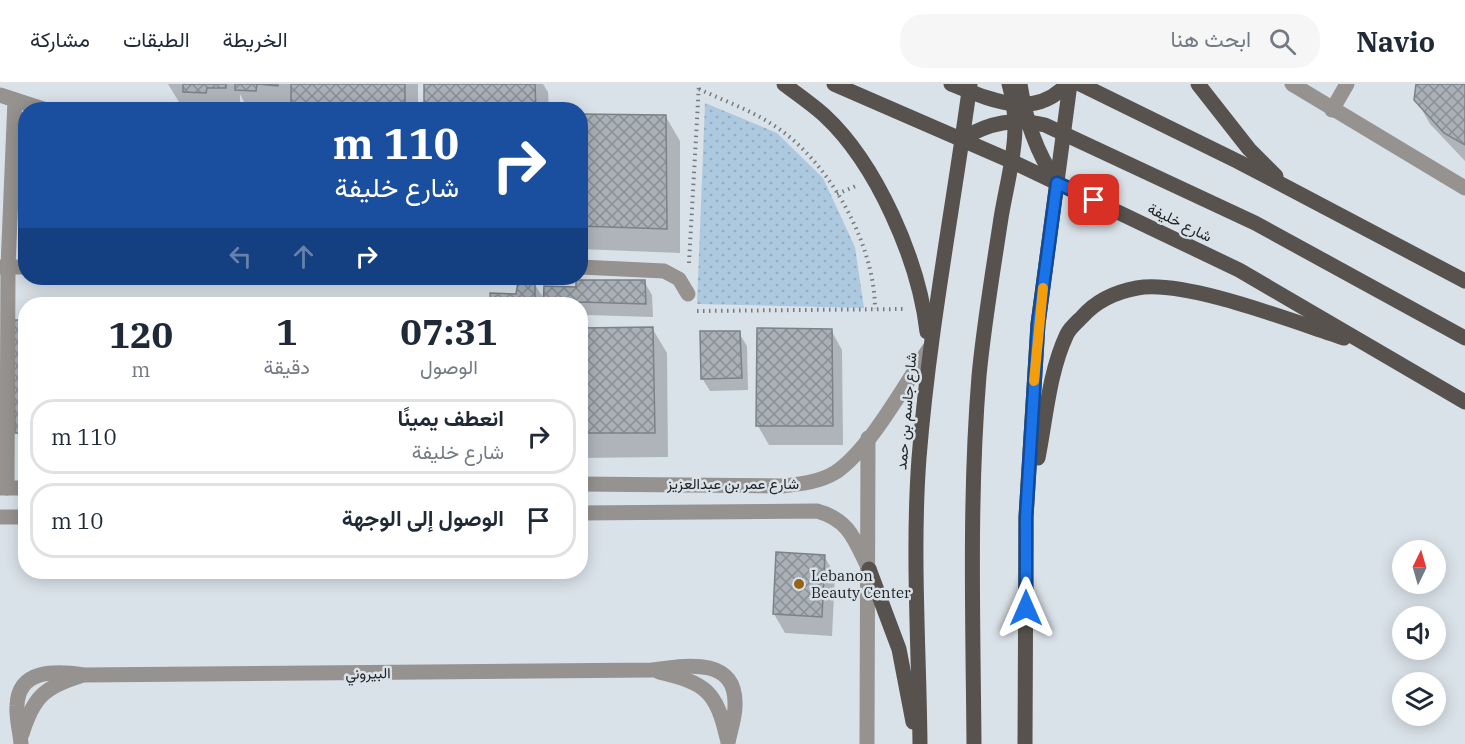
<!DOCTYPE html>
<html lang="ar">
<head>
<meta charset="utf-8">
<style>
	body { margin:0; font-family:"IBM Plex Serif",Vazirmatn,serif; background:#f6f6f7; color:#1f2937; direction:rtl; height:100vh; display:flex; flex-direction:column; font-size:22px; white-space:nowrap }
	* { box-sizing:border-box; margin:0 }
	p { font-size:20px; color:#747a83 }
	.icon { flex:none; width:33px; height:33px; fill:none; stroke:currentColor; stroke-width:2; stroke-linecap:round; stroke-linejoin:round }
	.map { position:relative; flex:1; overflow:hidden; direction:ltr }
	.panel { position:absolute; left:18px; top:213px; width:570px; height:282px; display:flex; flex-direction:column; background:#fff; border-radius:24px; box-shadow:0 3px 15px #0003; direction:rtl }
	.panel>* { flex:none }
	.top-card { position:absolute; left:18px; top:18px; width:570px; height:183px; border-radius:24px; box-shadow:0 3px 15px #0003; direction:rtl; background:#1a4fa0; color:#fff; overflow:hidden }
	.needle { width:39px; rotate:5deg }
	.fabs { position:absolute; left:1392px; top:456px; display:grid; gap:12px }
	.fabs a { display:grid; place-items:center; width:54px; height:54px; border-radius:50%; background:#fff; box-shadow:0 3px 15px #0003; font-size:30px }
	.pin { position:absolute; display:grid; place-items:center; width:51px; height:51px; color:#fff; margin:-26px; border-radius:12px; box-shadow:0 3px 9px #0006 }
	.me { position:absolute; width:66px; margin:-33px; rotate:0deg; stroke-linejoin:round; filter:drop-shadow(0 0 4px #0008) }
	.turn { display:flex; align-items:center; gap:21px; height:126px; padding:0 30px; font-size:27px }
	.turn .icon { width:78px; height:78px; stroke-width:2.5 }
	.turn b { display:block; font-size:42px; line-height:51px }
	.lanes { display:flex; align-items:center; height:57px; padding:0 30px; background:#0003; justify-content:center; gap:30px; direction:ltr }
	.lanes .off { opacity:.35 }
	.eta { display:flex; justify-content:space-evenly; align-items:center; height:102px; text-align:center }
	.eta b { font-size:36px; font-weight:700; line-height:42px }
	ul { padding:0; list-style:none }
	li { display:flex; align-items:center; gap:18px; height:75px; margin:0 12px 9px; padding:0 18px; border:3px solid #e0e1e3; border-radius:24px }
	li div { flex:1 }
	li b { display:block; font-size:22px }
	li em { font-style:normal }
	header { display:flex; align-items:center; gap:36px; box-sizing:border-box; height:84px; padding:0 30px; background:#fff; border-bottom:2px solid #e0e1e3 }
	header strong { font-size:28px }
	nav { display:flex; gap:33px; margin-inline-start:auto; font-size:21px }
	.search { width:420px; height:54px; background:#f6f6f7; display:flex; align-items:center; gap:15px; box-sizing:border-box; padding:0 21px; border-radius:24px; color:#747a83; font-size:22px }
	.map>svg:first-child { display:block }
</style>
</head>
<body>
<header>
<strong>Navio</strong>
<div class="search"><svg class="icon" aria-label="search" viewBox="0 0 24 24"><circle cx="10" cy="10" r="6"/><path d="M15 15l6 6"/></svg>ابحث هنا</div>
<nav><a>الخريطة</a><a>الطبقات</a><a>مشاركة</a></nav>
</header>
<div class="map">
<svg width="1465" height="660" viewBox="0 0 1465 660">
	<defs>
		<pattern id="park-dots" width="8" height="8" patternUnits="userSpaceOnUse" patternTransform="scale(1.5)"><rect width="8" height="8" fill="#adc9df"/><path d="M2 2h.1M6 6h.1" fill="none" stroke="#95acbf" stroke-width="1.8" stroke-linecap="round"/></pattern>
		<pattern id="building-cross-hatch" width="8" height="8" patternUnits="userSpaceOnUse" patternTransform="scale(1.5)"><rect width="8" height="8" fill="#a9b0b7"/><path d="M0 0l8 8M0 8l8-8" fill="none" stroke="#898f95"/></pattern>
	</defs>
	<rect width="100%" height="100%" fill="#dae2e9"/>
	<polygon fill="url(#park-dots)" points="705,19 777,49 823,94 855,163 864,224 697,220"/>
	<g fill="#0003">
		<polygon points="168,0 418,0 418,26 248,26 240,10 240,26 195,26 191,18 179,18"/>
		<polygon points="425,0 543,0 548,8 549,26 425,26"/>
		<polygon points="1417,0 1465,0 1465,77 1430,40 1416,15"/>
		<polygon points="580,32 666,33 680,57 680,169 580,165"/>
		<polygon points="644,197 652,211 653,233 586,231 585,238 580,238 580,220 493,220 492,211 517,212 534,199 545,217 578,204"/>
		<polygon points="26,237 26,364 17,349"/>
		<polygon points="652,244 667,269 668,373 580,374 580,246"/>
		<polygon points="831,246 842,266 843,361 769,361 758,342"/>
		<polygon points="739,249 747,262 748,306 710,307 702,294"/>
		<polygon points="824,472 835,491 832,552 785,549 774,530"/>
	</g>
	<g fill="url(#building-cross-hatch)" stroke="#7b8288" stroke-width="1.5">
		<polygon points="183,0 226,0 226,4 207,4 206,9 183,8"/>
		<polygon points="235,0 278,0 278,2 257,0 256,7 235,6"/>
		<rect x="291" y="0" width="114" height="26"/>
		<polygon points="424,0 535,0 536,26 424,26"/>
		<polygon points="1416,0 1465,0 1465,61 1444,49 1414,16"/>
		<polygon points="580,30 666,31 667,145 580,142"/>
		<polygon points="576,196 645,196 646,220 579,218 578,220 543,220 544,202 576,203"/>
		<polygon points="535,197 535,220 491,220 490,209 516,210 518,198"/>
		<polygon points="13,236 26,236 26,349 15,349"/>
		<polygon points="653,243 655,349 580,349 580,244"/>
		<polygon points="757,244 832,245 833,342 756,342"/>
		<polygon points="700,247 740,247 742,294 701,295"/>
		<polygon points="776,468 825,471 822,533 773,530"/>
	</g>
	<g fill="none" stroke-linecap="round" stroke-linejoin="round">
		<g stroke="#757a7e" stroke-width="4" stroke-dasharray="1.5 4.5" stroke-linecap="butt">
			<path d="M 699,5 C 722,16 748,25 770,39 C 827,73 875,159 875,225"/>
			<polyline points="837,110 856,102"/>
			<polyline points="689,179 699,0"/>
			<polyline points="697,227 905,225"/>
		</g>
		<g stroke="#95928f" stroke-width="15">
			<polyline points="1292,0 1465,104"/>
			<polyline points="0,11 46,26"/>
			<polyline points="1332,26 1347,0"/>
			<polyline points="0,183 26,183"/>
			<polyline points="580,183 664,187 679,195 688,210"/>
			<path d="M 580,400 L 782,402 C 801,400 820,398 836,388 C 870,365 905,300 929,265"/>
			<polyline points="0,404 26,404"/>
			<polyline points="7,404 8,183 15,16"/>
			<path d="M 580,429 L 817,427 C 850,436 855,457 869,485"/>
			<polyline points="0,433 26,433"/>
			<path d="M 659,588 C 705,599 716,606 727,654"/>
			<path d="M 22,650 C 33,614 44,603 80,592"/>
			<path d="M 21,660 C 20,647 16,634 17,622 C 18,584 57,587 84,591 L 652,586 C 683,582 737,571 735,622 C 735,634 730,647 728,659"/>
			<polyline points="867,660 868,354"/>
		</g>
		<g stroke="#57524d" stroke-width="15">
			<path d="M 784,0 C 797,10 812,20 824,31 C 877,80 919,177 927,248"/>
			<polyline points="834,0 1011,77 1239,186 1465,318"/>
			<path d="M 951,0 C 989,15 1034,37 1067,0"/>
			<path d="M 1020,0 C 1026,38 1036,67 1057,99"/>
			<polyline points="1080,0 1239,78 1465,197"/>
			<polyline points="1198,0 1249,65 1276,92"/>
			<path d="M 962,55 C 990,38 1014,34 1045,41 L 1255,139 L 1465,254"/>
			<path d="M 1038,374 C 1046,334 1049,288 1067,250 C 1070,244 1077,238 1082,233 C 1097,216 1115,208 1137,204 C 1185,195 1294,238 1344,254"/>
			<polyline points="869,485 899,565 913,638"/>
			<path d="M 920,660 C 919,565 912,468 919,374 C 929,248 953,125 970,0"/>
			<path d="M 974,660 C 973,537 969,414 979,292 C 984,239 993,187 1001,134 C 1009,86 1023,48 1009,0"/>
			<polyline points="1025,660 1026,433 1038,240 1070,0"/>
		</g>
	</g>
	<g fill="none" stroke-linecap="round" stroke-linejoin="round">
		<defs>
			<polyline id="route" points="1026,524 1026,433 1038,240 1057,99 1094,116"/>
		</defs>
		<use href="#route" stroke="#114b97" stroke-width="15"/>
		<use href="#route" stroke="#1a73e8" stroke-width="10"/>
		<polyline stroke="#f59e0b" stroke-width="10" points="1034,297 1043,204"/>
	</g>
	<circle fill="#956415" stroke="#dae2e9" stroke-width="2" cx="799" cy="500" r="6"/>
	<g text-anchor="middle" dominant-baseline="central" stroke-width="5" stroke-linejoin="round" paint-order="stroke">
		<g font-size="15" fill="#202325" stroke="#dae2e9">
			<text transform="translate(1180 138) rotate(26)">شارع خليفة</text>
			<text transform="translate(906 327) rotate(-85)">شارع جاسم بن حمد</text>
			<text x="733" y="399">شارع عمر بن عبدالعزيز</text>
			<text transform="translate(368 589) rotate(-1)">البيروني</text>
		</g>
		<g font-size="15" fill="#202325" stroke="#dae2e9" text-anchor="start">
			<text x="811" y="491">Lebanon<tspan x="811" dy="17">Beauty Center</tspan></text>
		</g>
	</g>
</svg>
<div class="fabs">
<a><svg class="needle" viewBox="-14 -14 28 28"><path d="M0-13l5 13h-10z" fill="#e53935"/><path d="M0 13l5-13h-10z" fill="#747a83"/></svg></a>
<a><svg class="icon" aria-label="sound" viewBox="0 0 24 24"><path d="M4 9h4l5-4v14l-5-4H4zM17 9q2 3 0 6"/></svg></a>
<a><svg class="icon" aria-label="layers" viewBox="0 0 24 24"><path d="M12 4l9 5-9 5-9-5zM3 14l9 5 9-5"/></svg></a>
</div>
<div class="pin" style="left:1094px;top:116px;background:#d93025"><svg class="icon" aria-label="arrive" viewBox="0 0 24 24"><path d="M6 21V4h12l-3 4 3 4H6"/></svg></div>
<svg class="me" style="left:1026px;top:524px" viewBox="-20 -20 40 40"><path d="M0-17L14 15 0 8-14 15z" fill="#1a73e8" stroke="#fff" stroke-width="4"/></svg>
<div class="top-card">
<div class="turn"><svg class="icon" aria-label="right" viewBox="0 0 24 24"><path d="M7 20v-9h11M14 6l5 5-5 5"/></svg><div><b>110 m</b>شارع خليفة</div></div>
<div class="lanes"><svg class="icon off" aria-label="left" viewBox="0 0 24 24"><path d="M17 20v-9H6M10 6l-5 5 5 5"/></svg><svg class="icon off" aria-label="ahead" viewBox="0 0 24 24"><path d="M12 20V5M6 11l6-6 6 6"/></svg><svg class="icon" aria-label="right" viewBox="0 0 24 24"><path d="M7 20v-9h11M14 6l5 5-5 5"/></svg></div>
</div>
<section class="panel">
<div class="eta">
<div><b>07:31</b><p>الوصول</p></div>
<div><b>1</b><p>دقيقة</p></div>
<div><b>120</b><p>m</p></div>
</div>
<ul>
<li><svg class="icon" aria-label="right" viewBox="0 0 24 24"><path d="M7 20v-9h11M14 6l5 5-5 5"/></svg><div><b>انعطف يمينًا</b><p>شارع خليفة</p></div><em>110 m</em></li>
<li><svg class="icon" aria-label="arrive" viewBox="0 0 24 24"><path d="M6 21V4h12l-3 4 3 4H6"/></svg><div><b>الوصول إلى الوجهة</b></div><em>10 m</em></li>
</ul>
</section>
</div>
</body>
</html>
